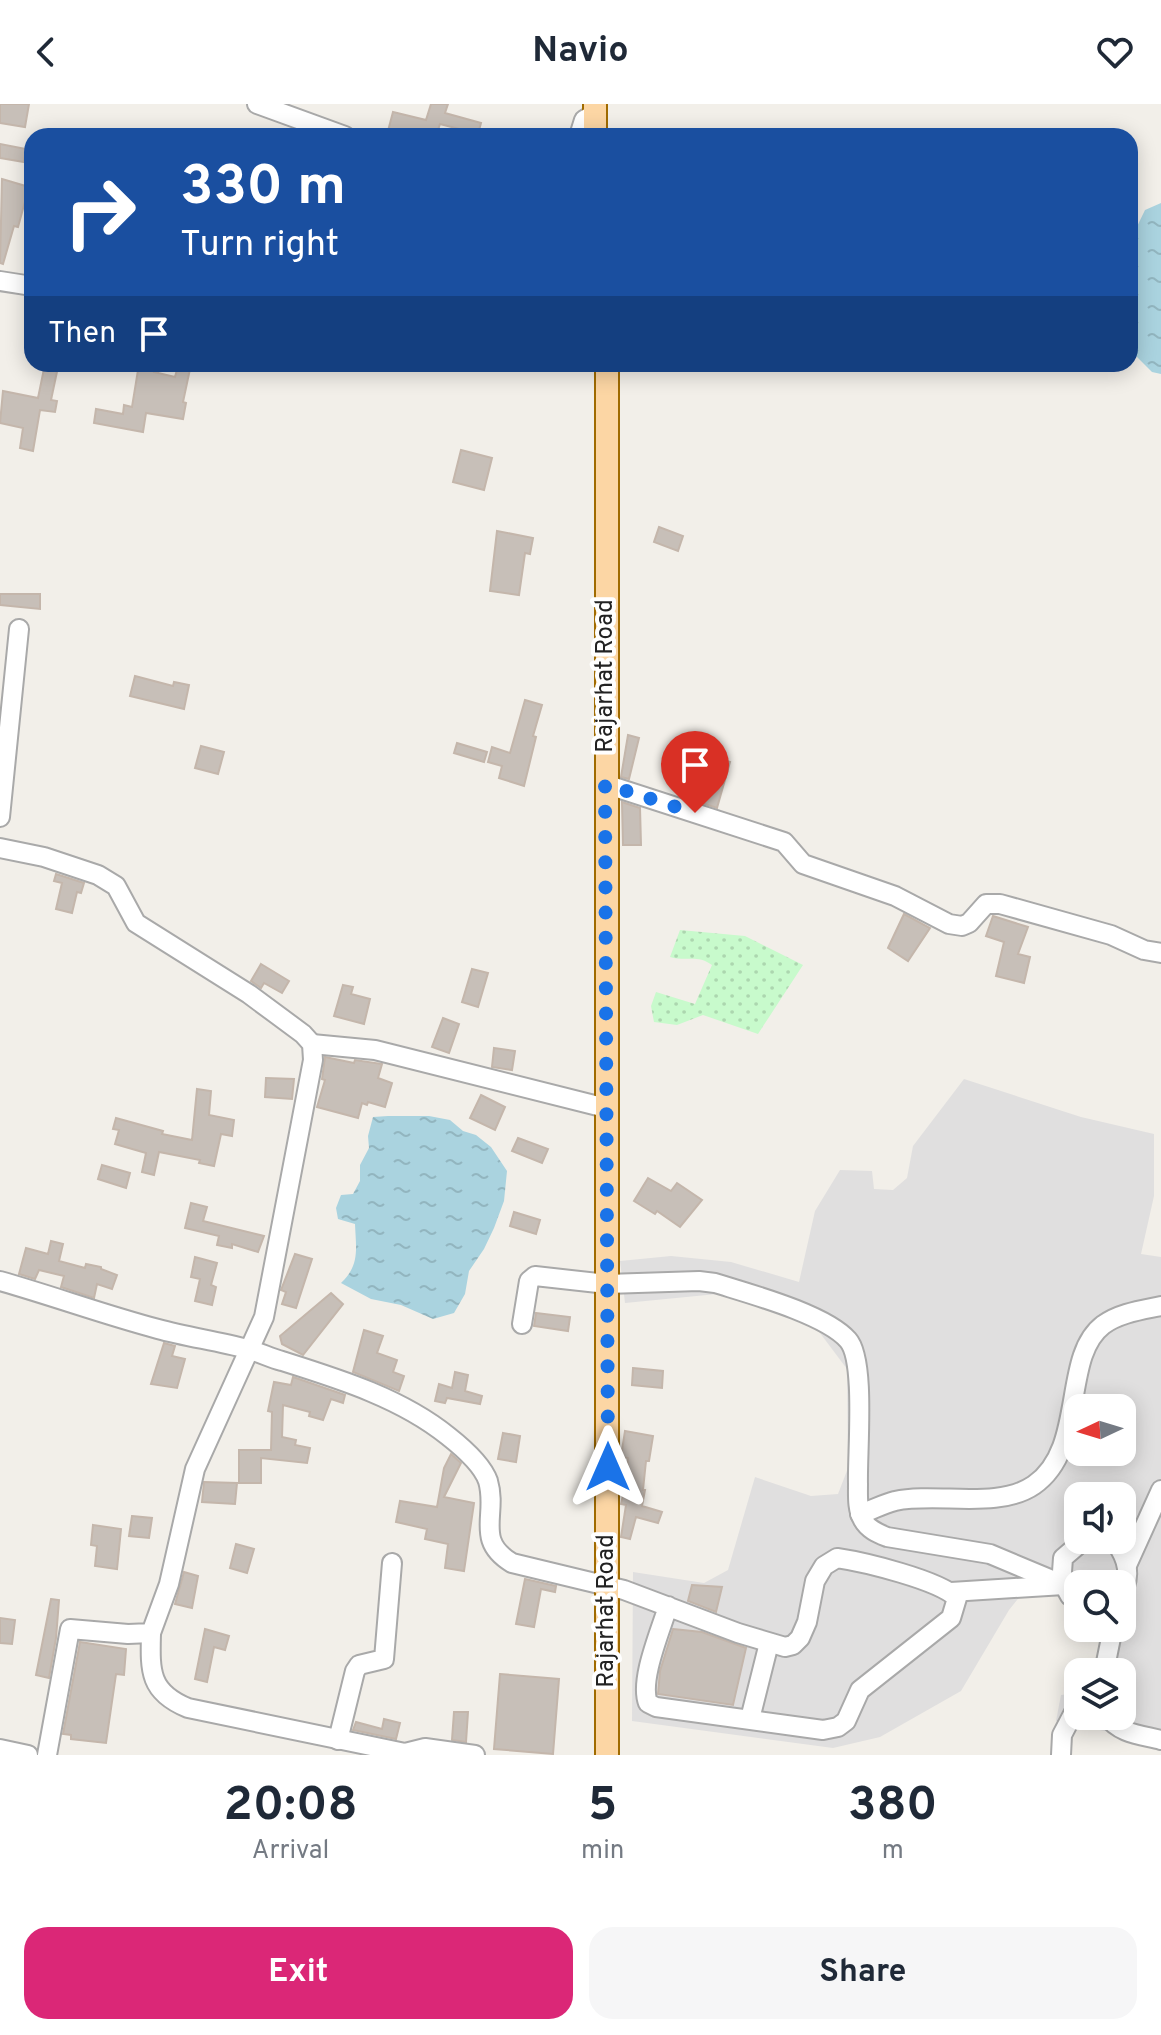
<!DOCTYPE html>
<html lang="en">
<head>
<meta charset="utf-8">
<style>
	body { margin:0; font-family:Overpass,sans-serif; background:#f6f6f7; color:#1f2937; height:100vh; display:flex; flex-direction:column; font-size:30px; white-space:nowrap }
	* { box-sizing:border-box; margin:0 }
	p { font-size:26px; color:#747a83 }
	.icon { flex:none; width:44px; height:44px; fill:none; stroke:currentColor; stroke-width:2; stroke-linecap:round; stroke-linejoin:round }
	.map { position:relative; height:1651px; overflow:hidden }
	.drawer { display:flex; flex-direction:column; background:#fff; flex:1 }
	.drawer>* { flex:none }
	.top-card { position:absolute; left:24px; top:24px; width:1114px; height:244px; border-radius:24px; box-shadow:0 4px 20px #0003; background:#1a4fa0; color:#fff; overflow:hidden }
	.needle { width:52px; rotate:266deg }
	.tools { position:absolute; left:1064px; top:1290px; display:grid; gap:16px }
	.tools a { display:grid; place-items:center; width:72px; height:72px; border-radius:16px; background:#fff; box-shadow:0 4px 20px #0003; font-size:40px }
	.pin { position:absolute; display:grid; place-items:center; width:68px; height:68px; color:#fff; margin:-82px -34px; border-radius:50% 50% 50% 0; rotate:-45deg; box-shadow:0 0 8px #0007 }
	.pin .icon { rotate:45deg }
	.me { position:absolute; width:88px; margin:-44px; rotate:0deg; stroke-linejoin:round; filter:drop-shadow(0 0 6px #0008) }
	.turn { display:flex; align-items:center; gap:28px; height:168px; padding:0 24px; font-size:36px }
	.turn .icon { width:104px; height:104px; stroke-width:2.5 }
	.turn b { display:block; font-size:56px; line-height:68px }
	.then { display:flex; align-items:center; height:76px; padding:0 24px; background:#0003; gap:16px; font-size:30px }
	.eta { display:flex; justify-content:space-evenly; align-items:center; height:136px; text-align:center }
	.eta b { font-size:48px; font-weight:700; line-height:56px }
	.button { display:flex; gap:16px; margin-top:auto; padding:16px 24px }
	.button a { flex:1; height:92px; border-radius:24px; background:#db2777; color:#fff; font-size:32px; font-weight:700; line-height:92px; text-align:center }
	.button a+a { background:#f6f6f7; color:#1f2937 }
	header { display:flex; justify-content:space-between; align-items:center; height:104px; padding:0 24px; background:#fff; font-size:36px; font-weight:700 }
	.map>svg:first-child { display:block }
</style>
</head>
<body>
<header><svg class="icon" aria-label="back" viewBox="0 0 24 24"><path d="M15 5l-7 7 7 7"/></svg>Navio<svg class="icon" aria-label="heart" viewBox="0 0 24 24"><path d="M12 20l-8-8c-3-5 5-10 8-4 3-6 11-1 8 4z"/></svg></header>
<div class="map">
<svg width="1161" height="1651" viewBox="0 0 1161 1651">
	<defs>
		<pattern id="park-dots" width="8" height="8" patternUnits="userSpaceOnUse" patternTransform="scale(2)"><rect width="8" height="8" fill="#c8facc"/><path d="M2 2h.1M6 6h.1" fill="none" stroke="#acd6af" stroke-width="1.8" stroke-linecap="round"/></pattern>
		<pattern id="water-ripples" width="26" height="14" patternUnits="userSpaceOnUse" patternTransform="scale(2)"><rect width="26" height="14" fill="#aad3df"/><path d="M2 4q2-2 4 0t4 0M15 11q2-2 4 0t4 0" fill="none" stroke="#92b5bf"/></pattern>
	</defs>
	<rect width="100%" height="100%" fill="#f2efe9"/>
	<path fill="#e0dfdf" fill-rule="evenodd" d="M 964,975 L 1081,1013 L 1154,1030 L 1154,1092 L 1141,1150 L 1161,1153 L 1161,1642 L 1143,1635 L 1056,1617 L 1061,1591 L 1078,1589 L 1078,1612 L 1122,1612 L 1122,1568 L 1094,1568 L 1105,1524 L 1122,1524 L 1122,1480 L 1078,1480 L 1078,1491 L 1028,1482 L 1009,1506 L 961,1587 L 880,1633 L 833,1644 L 632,1617 L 633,1468 L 704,1479 L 728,1466 L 755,1373 L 811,1392 L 838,1390 L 848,1364 L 847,1265 L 814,1221 L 717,1190 L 625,1199 L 620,1157 L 671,1152 L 731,1158 L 799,1178 L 815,1107 L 840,1066 L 872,1067 L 874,1085 L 893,1086 L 907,1074 L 913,1042 ZM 1078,1304 L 1122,1304 L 1122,1348 L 1078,1348 ZM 1078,1392 L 1122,1392 L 1122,1436 L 1078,1436 Z"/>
	<path fill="url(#park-dots)" d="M 680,826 L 745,832 L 803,861 L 758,930 L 703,911 L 677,921 L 654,918 L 651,902 L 656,888 L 695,900 L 712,861 C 697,850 687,858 670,853 Z"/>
	<g fill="url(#water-ripples)">
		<polygon points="1161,99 1161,270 1152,268 1134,250 1130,233 1130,203 1135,199 1130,190 1130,137 1145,106"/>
		<path d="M 388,1012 L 429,1012 L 450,1016 L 463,1027 L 476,1031 L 491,1043 L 507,1067 L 504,1097 L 494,1124 L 484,1145 L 469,1167 L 465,1190 L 454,1209 L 433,1215 L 401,1201 L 371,1195 L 341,1179 C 360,1161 356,1145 355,1120 L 338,1115 L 336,1104 L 341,1091 L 353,1090 L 360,1077 L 360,1061 L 369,1044 L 368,1032 L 373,1013 Z"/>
	</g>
	<g fill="#c7bfb8" stroke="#c4b6ab" stroke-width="2">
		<polygon points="0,0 29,0 25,23 0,19"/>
		<polygon points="431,0 448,0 445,9 481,19 478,30 440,20 436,32 415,32 388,27 393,8 426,16"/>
		<polygon points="0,40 26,45 24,58 0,54"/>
		<polygon points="2,75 29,83 18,123 14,122 3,160 0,159"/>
		<polygon points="45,260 58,263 51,296 57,297 55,308 40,306 33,347 20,344 23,324 0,319 3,287 38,294"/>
		<polygon points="139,260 156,260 154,268 175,273 178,262 190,265 183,298 186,299 183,315 146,309 143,328 94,319 96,305 123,310 124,301 132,303"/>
		<polygon points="461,346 492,354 484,386 453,378"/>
		<polygon points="659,423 683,432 678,447 654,438"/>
		<polygon points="497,427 533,434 530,450 525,449 519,491 490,487"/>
		<polygon points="0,490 40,490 40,505 0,501"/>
		<polygon points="135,572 173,582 174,578 189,581 184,605 130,592"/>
		<polygon points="525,596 542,601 533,632 536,633 524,682 499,674 502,662 488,658 492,643 510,649"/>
		<polygon points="628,631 639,634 629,675 621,673"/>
		<polygon points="457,639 487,648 484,658 454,649"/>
		<polygon points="201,642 224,648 218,670 195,664"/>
		<polygon points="712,653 730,658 717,704 702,699"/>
		<polygon points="622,698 640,704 641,741 623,741"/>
		<polygon points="56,770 84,779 81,789 77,788 72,809 56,805 62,779 54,777"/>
		<polygon points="904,810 930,824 908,857 888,844"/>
		<polygon points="993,812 1028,823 1018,850 1030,853 1024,879 996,872 1004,838 986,832"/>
		<polygon points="261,860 289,877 282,889 264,879 261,884 251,877"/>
		<polygon points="472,865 488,869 478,903 462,898"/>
		<polygon points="343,881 353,883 351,890 370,895 364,920 334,912"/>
		<polygon points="443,914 459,920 449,949 432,943"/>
		<polygon points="494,944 515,947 512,966 492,963"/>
		<polygon points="325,953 354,959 355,956 382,960 378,974 392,979 385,1003 368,998 367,1001 362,999 358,1014 317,1003 325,976 322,975"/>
		<polygon points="266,974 294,975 292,995 265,993"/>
		<polygon points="197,985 211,987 209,1011 234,1016 232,1032 221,1030 214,1062 199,1059 200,1056 159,1048 154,1071 142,1068 146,1049 115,1040 119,1026 113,1025 116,1014 163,1027 162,1030 192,1036"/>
		<polygon points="481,991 505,1003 495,1026 470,1014"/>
		<polygon points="518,1034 548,1045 542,1059 512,1047"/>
		<polygon points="102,1061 130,1069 126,1084 98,1075"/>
		<polygon points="648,1074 671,1087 677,1079 702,1096 680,1123 657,1107 655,1110 634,1097"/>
		<polygon points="191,1099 207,1103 203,1117 264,1132 258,1148 232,1140 232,1144 217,1141 219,1132 185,1124"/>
		<polygon points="514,1108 540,1116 536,1130 510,1122"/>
		<polygon points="51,1137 63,1140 59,1157 85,1164 86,1160 101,1163 101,1165 117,1171 112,1185 97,1180 94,1194 61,1183 64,1172 39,1166 35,1175 19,1170 26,1144 48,1150"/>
		<polygon points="295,1150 312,1155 296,1204 282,1200 286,1188 281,1186"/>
		<polygon points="195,1153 217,1159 211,1181 216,1183 212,1201 195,1197 200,1175 191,1173"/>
		<polygon points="331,1189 343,1200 303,1251 282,1240 280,1232"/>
		<polygon points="536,1209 570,1213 568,1227 534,1222"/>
		<polygon points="364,1226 383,1232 377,1249 397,1256 393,1268 404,1272 399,1287 353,1268"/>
		<polygon points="164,1239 175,1242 172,1252 185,1255 177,1284 151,1280"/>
		<polygon points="633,1264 663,1267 662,1284 632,1281"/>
		<polygon points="455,1268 468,1271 465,1287 482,1292 480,1300 447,1294 445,1299 435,1297 439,1280 452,1284"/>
		<polygon points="293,1273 345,1291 343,1299 331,1295 323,1316 309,1312 310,1308 283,1301 282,1333 296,1336 295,1341 310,1344 307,1359 261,1354 261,1379 239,1379 239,1346 271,1346 272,1308 268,1307 274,1278 291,1281"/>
		<polygon points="625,1327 653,1332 649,1357 646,1357 643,1386 645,1386 642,1402 662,1408 658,1419 636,1413 630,1435 621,1433 626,1401 621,1400 627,1374 628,1354 621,1353"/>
		<polygon points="503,1329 520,1332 516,1358 498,1355"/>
		<polygon points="451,1350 461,1359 444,1393 474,1399 464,1467 445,1464 448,1440 425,1435 427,1425 396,1418 400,1397 437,1403 444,1364"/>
		<polygon points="204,1378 237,1379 235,1400 202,1398"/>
		<polygon points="132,1412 152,1414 149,1434 129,1432"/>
		<polygon points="93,1421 121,1425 117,1465 95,1462 97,1442 91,1441"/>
		<polygon points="236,1440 254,1445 247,1469 230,1464"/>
		<polygon points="184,1468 198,1472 192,1504 175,1500"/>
		<polygon points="525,1475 556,1482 555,1488 541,1485 534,1523 516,1520"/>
		<polygon points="692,1481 722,1483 716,1508 688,1497"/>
		<polygon points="51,1495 59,1496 56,1534 49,1574 36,1571"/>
		<polygon points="0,1514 15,1516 12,1540 0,1539"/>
		<polygon points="205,1525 229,1532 225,1546 214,1543 207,1578 195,1575"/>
		<polygon points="673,1525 702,1528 746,1544 733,1601 658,1590 660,1567"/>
		<polygon points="80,1538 126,1545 124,1571 116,1570 106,1639 71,1635 71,1631 63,1630"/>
		<polygon points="500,1570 559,1575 553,1650 494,1645"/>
		<polygon points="454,1608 468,1608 466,1638 452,1636"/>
		<polygon points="384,1615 400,1619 396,1635 353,1626 356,1618 382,1625"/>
	</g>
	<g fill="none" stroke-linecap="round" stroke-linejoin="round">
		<defs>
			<g id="minor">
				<polyline points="257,0 345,32"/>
				<polyline points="579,32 584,16 594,10"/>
				<polyline points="0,177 32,182"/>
				<polyline points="605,680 784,738 803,760 895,792 949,820 962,822 969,819 986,800 1000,800 1111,831 1144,846 1161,849"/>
				<polyline points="0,713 19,525"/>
				<polyline points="0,744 44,753 98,771 116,782 136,819 249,890 303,930 312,940 313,956 264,1213 195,1365 169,1480 151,1529 128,1530 70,1525 47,1651"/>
				<polyline points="312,940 375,946 606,1004"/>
				<path d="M 0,1177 C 53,1192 105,1211 158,1225 C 187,1233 218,1237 247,1245 C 259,1248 270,1254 282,1257 C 339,1275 401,1294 448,1332 C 462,1343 482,1360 488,1377 C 498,1411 474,1436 512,1459 L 624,1486 L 738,1529 L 785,1543 L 793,1541 L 800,1534 L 807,1518 L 815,1477 L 824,1462 L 837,1454 C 864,1458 939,1476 957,1494 L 951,1514 L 860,1586 L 846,1617 L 838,1623 L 823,1626 L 656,1603 L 648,1599 C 639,1576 661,1526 668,1502"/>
				<path d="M 522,1220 L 529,1177 L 535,1172 L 607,1180 L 699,1177 L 715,1179 C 750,1190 825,1210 848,1236 C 866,1256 857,1349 858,1380 C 858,1392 857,1405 863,1416 C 868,1425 877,1429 887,1433 L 990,1450 L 1064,1481 L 1070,1492 L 1078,1496"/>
				<path d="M 860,1410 C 872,1406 883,1400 895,1397 C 937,1388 998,1406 1034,1381 C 1087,1344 1061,1253 1103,1221 C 1119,1209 1142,1206 1161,1202"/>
				<path d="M 1102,1436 L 1116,1439 C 1128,1456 1131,1471 1122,1490"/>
				<polyline points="1128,1459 1161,1386"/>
				<polyline points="951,1488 1064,1481 1062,1468 1063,1454 1084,1436"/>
				<path d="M 151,1529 C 150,1567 149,1588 188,1604 L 405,1649 L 425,1644 L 475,1651"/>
				<polyline points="1104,1568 1113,1524"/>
				<path d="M 1107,1612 C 1119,1630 1142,1631 1161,1636"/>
				<polyline points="750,1615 769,1539"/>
				<polyline points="338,1636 355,1567 359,1561 384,1555 392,1459"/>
				<polyline points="0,1645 28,1651"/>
				<polyline points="1061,1651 1062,1631 1073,1610 1078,1608"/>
			</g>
			<g id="major">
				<polyline points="595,0 595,32"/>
				<polyline points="607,1651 607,260"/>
			</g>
		</defs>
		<use href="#minor" stroke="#a9a9a9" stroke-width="22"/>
		<use href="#major" stroke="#a06b00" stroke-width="26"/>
		<use href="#minor" stroke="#fff" stroke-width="18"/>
		<use href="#major" stroke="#fcd6a4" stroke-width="22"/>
	</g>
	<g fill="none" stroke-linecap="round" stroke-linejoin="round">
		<polyline stroke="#1a73e8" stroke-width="14" stroke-dasharray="0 25.2" points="608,1363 605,680 695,709"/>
	</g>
	<g text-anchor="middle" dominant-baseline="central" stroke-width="8" stroke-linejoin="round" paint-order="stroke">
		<g font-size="24" fill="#222" stroke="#fff">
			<text transform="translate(606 572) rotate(-90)">Rajarhat Road</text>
			<text transform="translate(607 1507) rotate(-90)">Rajarhat Road</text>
		</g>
	</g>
</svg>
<div class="tools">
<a><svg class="needle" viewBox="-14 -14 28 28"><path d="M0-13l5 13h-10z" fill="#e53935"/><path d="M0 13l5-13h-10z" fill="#747a83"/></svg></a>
<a><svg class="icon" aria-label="sound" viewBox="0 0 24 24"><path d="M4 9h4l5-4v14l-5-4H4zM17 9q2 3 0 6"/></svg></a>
<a><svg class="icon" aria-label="search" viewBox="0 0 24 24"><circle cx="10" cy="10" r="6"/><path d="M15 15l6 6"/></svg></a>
<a><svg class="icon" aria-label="layers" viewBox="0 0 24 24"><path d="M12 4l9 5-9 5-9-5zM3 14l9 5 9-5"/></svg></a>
</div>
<div class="pin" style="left:695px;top:709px;background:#d93025"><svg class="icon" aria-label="arrive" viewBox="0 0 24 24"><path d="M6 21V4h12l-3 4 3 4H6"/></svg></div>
<svg class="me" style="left:608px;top:1363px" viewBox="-20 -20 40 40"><path d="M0-17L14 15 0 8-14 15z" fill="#1a73e8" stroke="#fff" stroke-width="4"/></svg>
<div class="top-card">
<div class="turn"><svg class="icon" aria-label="right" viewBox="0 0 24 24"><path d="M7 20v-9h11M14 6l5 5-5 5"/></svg><div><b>330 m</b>Turn right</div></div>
<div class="then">Then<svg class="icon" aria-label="arrive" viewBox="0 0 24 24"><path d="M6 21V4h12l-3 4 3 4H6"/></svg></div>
</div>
</div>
<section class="drawer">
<div class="eta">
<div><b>20:08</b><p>Arrival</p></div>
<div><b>5</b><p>min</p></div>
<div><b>380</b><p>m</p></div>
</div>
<div class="button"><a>Exit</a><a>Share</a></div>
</section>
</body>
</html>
